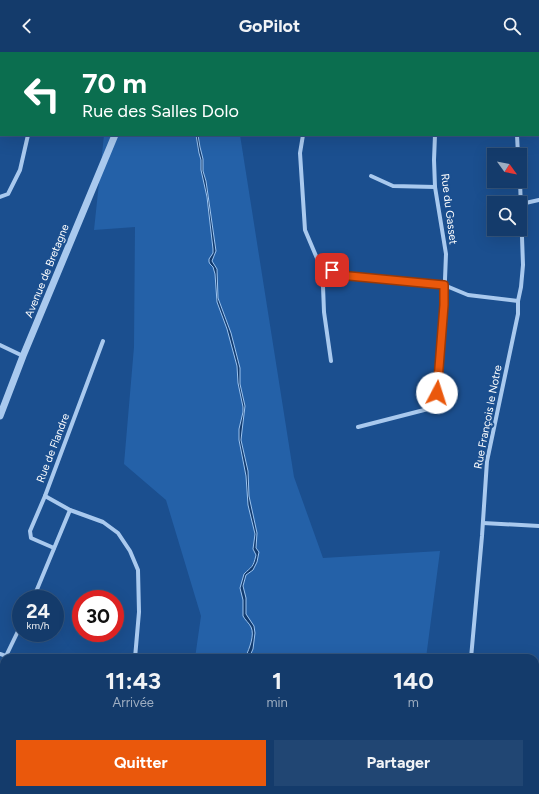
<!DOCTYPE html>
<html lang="fr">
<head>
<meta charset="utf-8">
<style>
	body { margin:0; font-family:Figtree,sans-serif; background:#214673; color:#f1f3f6; height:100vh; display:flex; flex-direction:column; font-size:15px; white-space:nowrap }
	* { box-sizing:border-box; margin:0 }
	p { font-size:13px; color:#9dadc1 }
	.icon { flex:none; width:22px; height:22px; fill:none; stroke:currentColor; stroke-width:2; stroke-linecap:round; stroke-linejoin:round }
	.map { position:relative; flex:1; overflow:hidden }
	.sheet { position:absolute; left:0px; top:602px; width:539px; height:140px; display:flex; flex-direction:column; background:#143b6b; border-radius:12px 12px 0 0; box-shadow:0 4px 16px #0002,0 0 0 1px #33557e }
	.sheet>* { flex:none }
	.top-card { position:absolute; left:0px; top:0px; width:539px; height:84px; box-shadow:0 4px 16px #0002,0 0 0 1px #33557e; background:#0b6e4f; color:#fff; overflow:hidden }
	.needle { width:26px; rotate:123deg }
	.controls { position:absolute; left:487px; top:96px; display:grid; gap:8px }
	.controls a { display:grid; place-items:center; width:40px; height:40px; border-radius:0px; background:#143b6b; box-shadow:0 4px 16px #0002,0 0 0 1px #33557e; font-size:20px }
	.speed { position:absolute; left:12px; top:538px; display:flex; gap:8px; font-size:20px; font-weight:700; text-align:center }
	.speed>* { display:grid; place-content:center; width:52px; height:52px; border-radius:50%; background:#143b6b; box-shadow:0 4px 16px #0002,0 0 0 1px #33557e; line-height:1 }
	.speed small { font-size:10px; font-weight:400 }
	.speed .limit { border:6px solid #d22; background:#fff; color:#111 }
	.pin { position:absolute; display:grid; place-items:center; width:34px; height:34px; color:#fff; margin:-17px; border-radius:8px; box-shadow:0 2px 6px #0006 }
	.me { position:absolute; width:44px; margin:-22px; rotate:5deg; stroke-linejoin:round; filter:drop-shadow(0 0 3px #0008) }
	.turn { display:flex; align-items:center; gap:14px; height:84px; padding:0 16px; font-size:18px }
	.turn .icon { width:52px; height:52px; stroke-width:2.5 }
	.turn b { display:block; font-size:28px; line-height:34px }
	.eta { display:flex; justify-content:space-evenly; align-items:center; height:68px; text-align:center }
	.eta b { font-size:24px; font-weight:700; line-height:28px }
	.cta { display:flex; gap:8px; margin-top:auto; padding:8px 16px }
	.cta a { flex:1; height:46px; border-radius:0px; background:#ea580c; color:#fff; font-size:16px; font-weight:700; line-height:46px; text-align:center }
	.cta a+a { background:#214673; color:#f1f3f6 }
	header { display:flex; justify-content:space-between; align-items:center; height:52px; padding:0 16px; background:#143b6b; font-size:18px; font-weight:700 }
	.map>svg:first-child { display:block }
</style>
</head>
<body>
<header><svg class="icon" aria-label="back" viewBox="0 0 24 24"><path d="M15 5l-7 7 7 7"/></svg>GoPilot<svg class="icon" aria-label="search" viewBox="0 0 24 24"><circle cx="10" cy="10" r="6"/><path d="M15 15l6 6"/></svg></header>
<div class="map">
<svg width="539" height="742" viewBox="0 0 539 742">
	<rect width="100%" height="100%" fill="#1b4f8f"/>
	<g fill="#2461a8">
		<rect x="113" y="0" width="112" height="1"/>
		<polygon points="104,83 240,83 294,425 323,506 440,499 426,606 195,606 201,564 166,448 124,412 134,295 135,175 94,178"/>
		<polygon points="180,738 409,738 408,742 180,742"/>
	</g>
	<path fill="#123a6d" stroke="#9cc4f0" d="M 196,83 L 198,83 L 200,95 L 203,107 L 203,119 L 206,129 L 216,199 L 212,209 L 217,217 L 218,246 L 231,281 L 240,316 L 240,332 L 245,354 L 242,379 L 241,388 L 248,419 L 249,444 L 257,481 L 256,496 L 259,500 L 257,510 L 253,518 L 246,523 L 243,534 L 246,546 L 246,562 L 254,574 L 255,581 L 253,597 L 249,606 L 246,606 L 246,604 C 249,597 255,583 251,575 C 249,571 245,568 243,564 L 243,548 L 240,536 L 244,522 C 252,514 253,516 256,503 L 253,497 L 255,482 L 248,453 L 246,424 L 239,388 L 239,377 L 243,360 L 243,355 L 238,331 L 237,314 L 227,277 L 217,250 L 215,222 L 213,215 L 210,212 L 209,210 L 209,207 L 213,201 L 213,197 L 207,145 L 201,118 L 201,108 L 199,101 Z"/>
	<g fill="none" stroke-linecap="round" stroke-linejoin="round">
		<g stroke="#a9c9ee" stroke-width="4">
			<polyline points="277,0 277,1"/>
			<polyline points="511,0 511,1"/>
			<polyline points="54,1 55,0"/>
			<polyline points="315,1 315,0"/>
			<polyline points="453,1 454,0"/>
			<polyline points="303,83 300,101 305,178 319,211 332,218 323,234 324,260 331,309"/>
			<polyline points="517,83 518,103"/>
			<polyline points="371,124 393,134 435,135"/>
			<polyline points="0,145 8,142 20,118 28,83"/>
			<polyline points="521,152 539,148"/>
			<polyline points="332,218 339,223 444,233 468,243 518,249"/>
			<polyline points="0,293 23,304"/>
			<polyline points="358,375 428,357 437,341 444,253 446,202 435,135 434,108 435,83"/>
			<polyline points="45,444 70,458 103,470 118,481 130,499 138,518 139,560 135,606"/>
			<polyline points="483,471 539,474"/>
			<polyline points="54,496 31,486 30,479 45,444 103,289"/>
			<polyline points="33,547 70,458"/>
			<polyline points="0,602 12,606"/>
			<polyline points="6,604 21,573"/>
			<polyline points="471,606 482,484 487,409 518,262 518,249 521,235 523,213 520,129"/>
			<polyline points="537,713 539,725"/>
			<polyline points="467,738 467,742"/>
			<polyline points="104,742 105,738"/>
		</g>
		<g stroke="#a9c9ee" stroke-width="7">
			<polyline points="144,1 144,0"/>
			<polyline points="0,364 23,304 115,83"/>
		</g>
	</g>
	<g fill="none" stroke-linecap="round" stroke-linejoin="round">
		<defs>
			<polyline id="route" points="332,218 339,223 444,233 444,253 437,341"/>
		</defs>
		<use href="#route" stroke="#983908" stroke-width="10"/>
		<use href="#route" stroke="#ea580c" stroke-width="7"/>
	</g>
	<g text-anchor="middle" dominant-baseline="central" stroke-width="4" stroke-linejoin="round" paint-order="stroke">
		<g font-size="11" fill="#fff" stroke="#1b4f8f">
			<text transform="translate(449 157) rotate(83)">Rue du Gasset</text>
			<text transform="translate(47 219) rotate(-68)">Avenue de Bretagne</text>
			<text transform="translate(488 365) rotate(-79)">Rue François le Notre</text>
			<text transform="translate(53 396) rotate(-69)">Rue de Flandre</text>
		</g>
	</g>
</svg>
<div class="controls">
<a><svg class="needle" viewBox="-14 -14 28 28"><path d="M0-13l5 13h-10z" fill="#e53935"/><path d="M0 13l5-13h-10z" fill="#9dadc1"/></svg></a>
<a><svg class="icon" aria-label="search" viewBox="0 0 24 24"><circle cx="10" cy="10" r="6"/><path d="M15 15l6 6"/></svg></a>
</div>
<div class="speed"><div>24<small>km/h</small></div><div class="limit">30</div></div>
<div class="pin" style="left:332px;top:218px;background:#d93025"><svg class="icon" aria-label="arrive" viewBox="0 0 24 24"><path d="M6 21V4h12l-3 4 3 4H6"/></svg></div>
<svg class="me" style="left:437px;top:341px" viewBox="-20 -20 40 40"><circle r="19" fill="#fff"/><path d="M0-13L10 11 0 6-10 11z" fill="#ea580c"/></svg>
<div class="top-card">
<div class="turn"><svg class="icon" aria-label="left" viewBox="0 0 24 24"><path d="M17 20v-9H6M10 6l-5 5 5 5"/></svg><div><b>70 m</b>Rue des Salles Dolo</div></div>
</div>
<section class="sheet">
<div class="eta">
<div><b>11:43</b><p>Arrivée</p></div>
<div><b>1</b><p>min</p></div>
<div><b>140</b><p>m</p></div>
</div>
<div class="cta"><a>Quitter</a><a>Partager</a></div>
</section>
</div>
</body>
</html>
